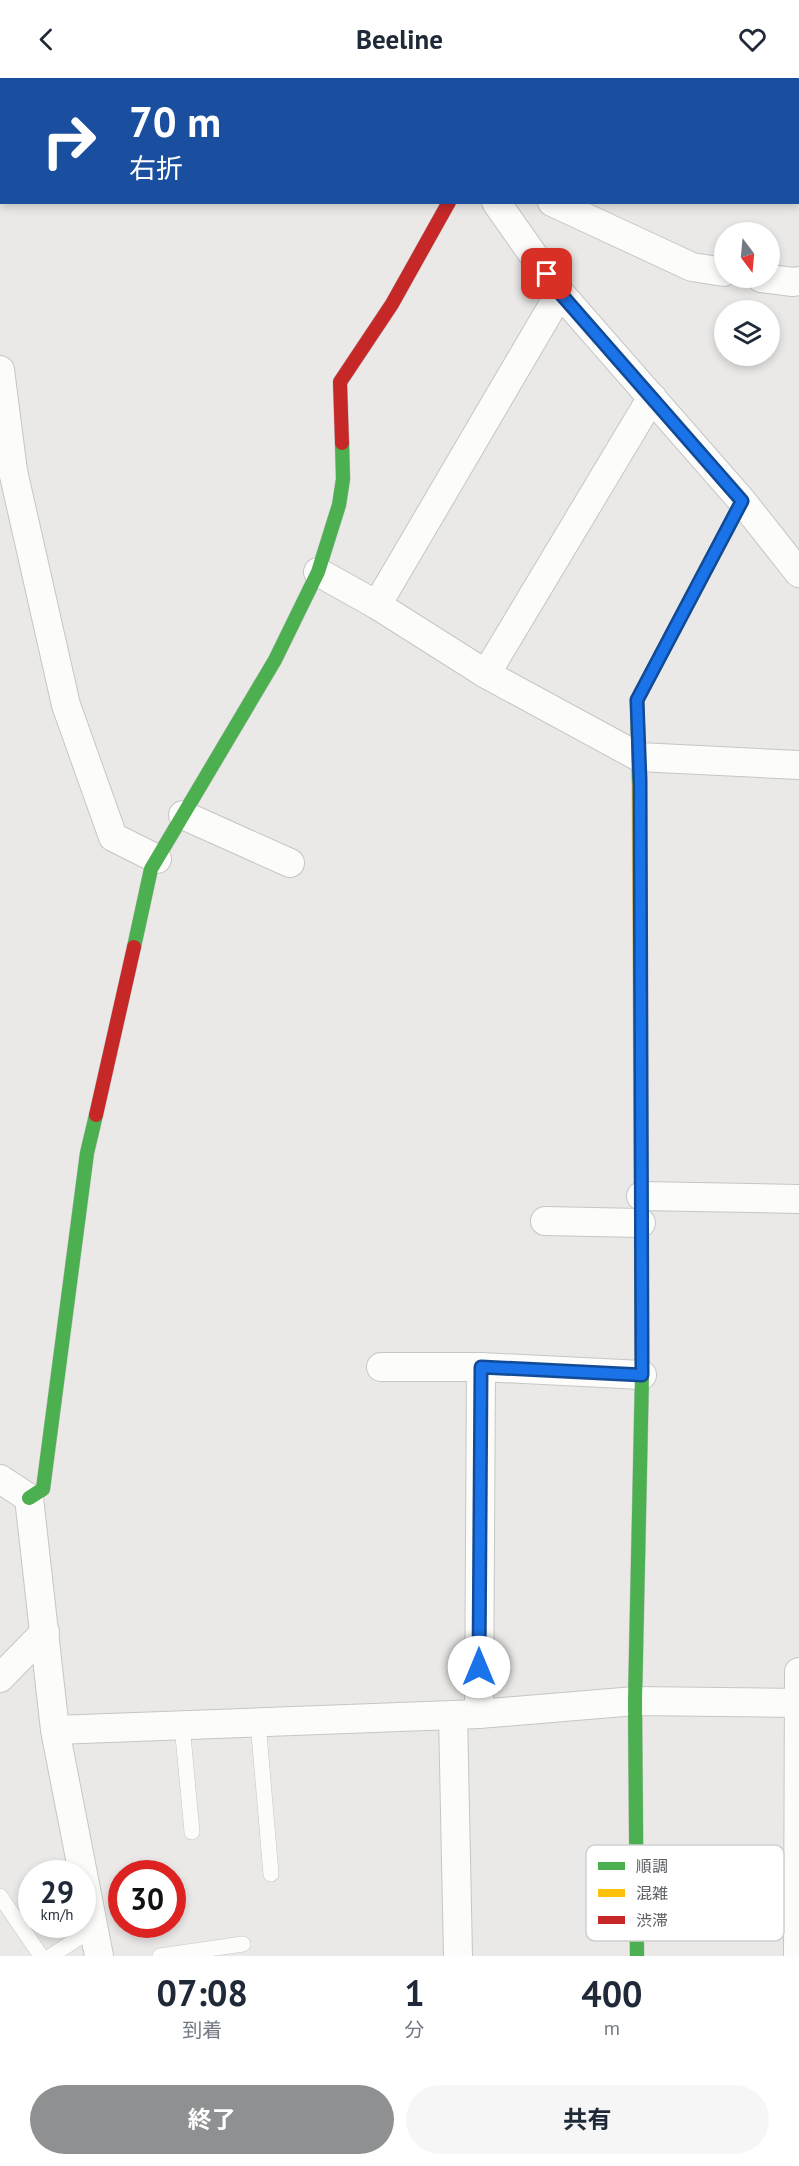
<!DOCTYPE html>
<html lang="ja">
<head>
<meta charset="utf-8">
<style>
	body { margin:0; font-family:"PT Sans","Noto Sans JP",sans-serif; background:#f6f6f7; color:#1f2937; height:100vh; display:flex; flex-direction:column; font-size:22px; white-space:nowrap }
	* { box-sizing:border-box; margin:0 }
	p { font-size:20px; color:#747a83 }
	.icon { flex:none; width:33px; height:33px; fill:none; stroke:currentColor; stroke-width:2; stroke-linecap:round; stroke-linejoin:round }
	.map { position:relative; height:1878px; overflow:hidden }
	.side { display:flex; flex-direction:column; background:#fff; flex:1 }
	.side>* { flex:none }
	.banner { position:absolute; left:0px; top:0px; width:800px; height:126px; box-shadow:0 3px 9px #0003; background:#1a4fa0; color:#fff; overflow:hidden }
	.needle { width:39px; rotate:164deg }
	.controls { position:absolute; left:714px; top:144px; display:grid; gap:12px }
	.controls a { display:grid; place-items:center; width:66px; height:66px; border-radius:50%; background:#fff; box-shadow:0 3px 9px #0003; font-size:30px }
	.speed { position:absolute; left:18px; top:1782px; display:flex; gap:12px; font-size:30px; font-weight:700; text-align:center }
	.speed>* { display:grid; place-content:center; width:78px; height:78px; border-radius:50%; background:#fff; box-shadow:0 3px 9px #0003; line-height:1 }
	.speed small { font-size:15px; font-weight:400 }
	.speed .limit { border:9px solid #d22; background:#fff; color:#111 }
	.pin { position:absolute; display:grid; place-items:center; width:51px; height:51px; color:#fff; margin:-26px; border-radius:12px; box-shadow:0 3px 9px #0006 }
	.me { position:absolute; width:66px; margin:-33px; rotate:0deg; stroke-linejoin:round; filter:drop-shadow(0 0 4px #0008) }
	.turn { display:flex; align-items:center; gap:21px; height:126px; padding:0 30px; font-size:27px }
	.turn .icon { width:78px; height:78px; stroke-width:2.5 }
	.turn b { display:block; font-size:42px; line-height:51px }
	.eta { display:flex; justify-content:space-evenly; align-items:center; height:102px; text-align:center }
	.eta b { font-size:36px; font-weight:700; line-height:42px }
	.action { display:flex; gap:12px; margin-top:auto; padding:12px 30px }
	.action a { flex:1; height:69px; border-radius:36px; background:#8f9091; color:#fff; font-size:24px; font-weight:700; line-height:69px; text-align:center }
	.action a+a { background:#f6f6f7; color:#1f2937 }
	header { display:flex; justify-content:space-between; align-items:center; height:78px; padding:0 30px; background:#fff; font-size:27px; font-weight:700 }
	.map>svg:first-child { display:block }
</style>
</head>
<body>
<header><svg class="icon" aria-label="back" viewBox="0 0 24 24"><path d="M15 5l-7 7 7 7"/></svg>Beeline<svg class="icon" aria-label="heart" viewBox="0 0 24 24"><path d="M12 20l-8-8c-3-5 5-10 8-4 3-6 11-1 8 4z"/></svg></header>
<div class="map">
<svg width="799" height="1878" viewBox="0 0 799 1878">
	<rect width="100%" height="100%" fill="#ebe9e7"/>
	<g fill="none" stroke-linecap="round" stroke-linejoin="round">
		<defs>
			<g id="lane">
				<polyline points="258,1644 271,1796"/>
				<polyline points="182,1647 192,1754"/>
				<polyline points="0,1818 41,1878"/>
				<polyline points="51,1878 94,1850"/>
				<polyline points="160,1878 243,1866"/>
			</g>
			<g id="street">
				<polyline points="390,0 392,2"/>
				<polyline points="496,124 560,215 742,423 799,495"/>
				<polyline points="552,124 692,189 724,194"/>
				<polyline points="761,200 793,204 799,203"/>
				<polyline points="0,292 13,393 66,627 113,759 157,781"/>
				<polyline points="318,494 377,527 486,596 639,679 799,687"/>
				<polyline points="377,527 560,215"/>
				<polyline points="486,596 652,319"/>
				<polyline points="183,737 290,785"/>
				<polyline points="641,1118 799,1121"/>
				<polyline points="545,1143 641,1145"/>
				<polyline points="381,1289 481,1289"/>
				<polyline points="0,1401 29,1420 55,1652 99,1878"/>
				<polyline points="0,1600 45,1554"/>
				<polyline points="479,1636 481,1289 642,1297"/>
				<polyline points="453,1637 458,1878"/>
				<polyline points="55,1652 479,1636 635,1623 799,1625"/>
				<polyline points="798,1878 799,1594"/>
			</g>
			<g id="fast">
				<polyline points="639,706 637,622 742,423"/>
				<polyline points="134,869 151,791 275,582 318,494 339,427 343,401 342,365"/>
				<polyline points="29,1420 43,1411 87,1075 96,1037"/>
				<polyline points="637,1878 635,1623 642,1297 641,1107"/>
			</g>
			<polyline id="slow" points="639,706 641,1107"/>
			<g id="jam">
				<polyline points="342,365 340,304 392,226 449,124"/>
				<polyline points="96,1037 134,869"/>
			</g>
		</defs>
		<use href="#lane" stroke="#c6c6c6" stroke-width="16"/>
		<use href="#street" stroke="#c6c6c6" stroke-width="30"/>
		<use href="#fast" stroke="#c5c6c6" stroke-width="15"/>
		<use href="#slow" stroke="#c5c6c6" stroke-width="15"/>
		<use href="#jam" stroke="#c5c6c6" stroke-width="15"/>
		<polyline stroke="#c7cac8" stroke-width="4" stroke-dasharray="6 3" stroke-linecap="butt" points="527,2 528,0"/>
		<use href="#lane" stroke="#fcfcfb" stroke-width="15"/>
		<use href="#street" stroke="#fcfcfb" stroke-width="28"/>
		<use href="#fast" stroke="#4caf50" stroke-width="14"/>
		<use href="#slow" stroke="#ffc107" stroke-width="14"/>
		<use href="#jam" stroke="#c62828" stroke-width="14"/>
	</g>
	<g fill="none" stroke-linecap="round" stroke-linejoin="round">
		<defs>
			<polyline id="route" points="479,1589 481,1289 642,1297 640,702 637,622 742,423 560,215 547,196"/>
		</defs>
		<use href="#route" stroke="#114b97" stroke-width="15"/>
		<use href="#route" stroke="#1a73e8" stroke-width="10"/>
	</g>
	<rect x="586" y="1767" width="198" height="96" rx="9" fill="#fff" stroke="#cecfd0" stroke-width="1.5"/>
	<rect x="598" y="1784" width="27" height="8" fill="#4caf50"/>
	<rect x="598" y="1811" width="27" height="8" fill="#ffc107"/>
	<rect x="598" y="1838" width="27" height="8" fill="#c62828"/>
	<g font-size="16" fill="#5d6063">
		<text x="636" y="1794">順調</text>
		<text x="636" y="1821">混雑</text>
		<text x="636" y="1848">渋滞</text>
	</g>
</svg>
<div class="controls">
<a><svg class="needle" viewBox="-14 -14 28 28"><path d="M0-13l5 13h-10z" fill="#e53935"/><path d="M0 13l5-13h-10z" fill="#747a83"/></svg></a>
<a><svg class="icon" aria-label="layers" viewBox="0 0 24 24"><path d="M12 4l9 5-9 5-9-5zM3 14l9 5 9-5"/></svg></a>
</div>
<div class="speed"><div>29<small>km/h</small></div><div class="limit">30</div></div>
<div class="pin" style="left:547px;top:196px;background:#d93025"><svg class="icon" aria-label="arrive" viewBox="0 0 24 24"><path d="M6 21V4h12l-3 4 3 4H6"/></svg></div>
<svg class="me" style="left:479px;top:1589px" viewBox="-20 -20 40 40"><circle r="19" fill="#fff"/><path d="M0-13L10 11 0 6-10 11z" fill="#1a73e8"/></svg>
<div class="banner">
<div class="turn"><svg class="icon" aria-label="right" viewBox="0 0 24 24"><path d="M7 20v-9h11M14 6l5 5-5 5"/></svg><div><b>70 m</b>右折</div></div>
</div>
</div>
<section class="side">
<div class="eta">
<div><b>07:08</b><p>到着</p></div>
<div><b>1</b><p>分</p></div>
<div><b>400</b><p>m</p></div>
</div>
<div class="action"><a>終了</a><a>共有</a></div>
</section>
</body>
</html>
